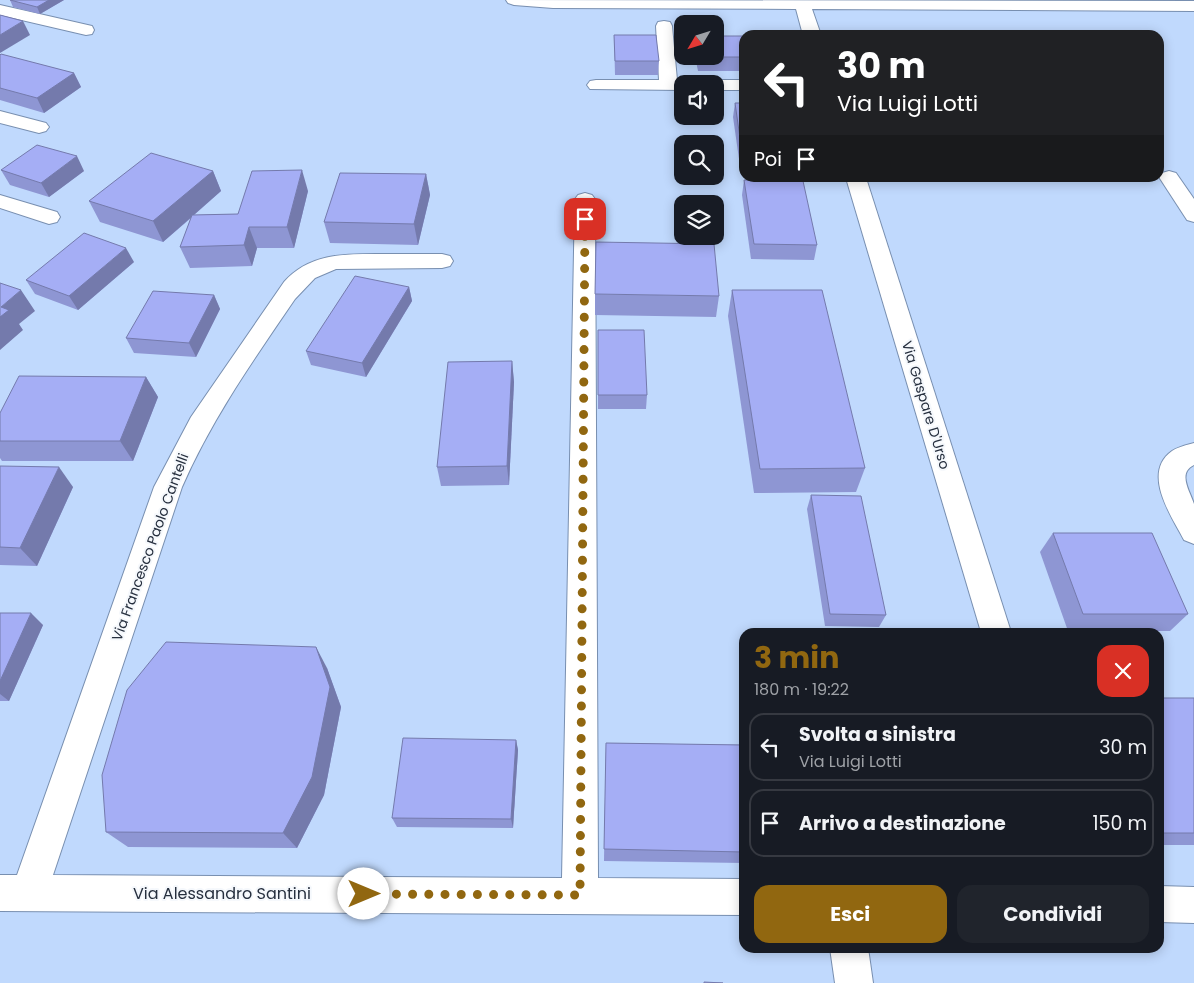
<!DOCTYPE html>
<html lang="it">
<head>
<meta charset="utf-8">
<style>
	body { margin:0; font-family:Poppins,sans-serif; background:#20242c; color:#f1f3f6; height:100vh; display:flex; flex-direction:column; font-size:19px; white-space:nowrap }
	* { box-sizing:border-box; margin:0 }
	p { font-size:16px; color:#9ea1a6 }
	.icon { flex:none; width:28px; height:28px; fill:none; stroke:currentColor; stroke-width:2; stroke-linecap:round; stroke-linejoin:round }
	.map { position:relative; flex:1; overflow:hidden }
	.drawer { position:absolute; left:739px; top:628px; width:425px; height:325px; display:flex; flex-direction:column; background:#171b24; border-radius:15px; box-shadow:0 2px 12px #0003 }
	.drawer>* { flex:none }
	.hud { position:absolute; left:739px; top:30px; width:425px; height:152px; border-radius:15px; box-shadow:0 2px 12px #0003; background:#202124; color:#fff; overflow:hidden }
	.needle { width:32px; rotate:232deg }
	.fabs { position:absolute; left:674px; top:15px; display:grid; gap:10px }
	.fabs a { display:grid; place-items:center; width:50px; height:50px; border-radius:10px; background:#171b24; box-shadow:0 2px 12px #0003; font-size:25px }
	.pin { position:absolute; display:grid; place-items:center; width:42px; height:42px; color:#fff; margin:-21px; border-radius:10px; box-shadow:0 2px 8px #0006 }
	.me { position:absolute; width:55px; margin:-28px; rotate:90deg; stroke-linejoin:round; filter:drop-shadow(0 0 4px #0008) }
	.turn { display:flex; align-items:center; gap:18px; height:105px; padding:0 15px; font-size:22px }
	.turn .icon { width:65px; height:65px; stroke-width:2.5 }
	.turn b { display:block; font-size:35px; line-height:42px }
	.then { display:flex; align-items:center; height:48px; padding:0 15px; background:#0003; gap:10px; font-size:19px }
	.round { display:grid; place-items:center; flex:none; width:52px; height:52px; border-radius:15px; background:#20242c }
	.head { display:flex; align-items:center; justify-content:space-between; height:85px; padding:0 15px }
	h1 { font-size:30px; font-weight:700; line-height:38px; color:#916710 }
	.primary-button { display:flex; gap:10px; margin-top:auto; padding:10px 15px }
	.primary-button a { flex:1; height:58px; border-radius:15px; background:#916710; color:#fff; font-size:20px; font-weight:700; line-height:58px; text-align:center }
	.primary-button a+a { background:#20242c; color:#f1f3f6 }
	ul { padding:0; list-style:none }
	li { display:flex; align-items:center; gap:15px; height:68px; margin:0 10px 8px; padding:0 5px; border:2px solid #363941; border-radius:15px }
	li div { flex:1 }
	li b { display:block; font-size:19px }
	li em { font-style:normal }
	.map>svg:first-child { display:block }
</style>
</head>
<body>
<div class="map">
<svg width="1194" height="983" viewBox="0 0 1194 983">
	<rect width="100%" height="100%" fill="#c0d9fd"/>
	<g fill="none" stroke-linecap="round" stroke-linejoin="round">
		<defs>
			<g id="minor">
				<polygon points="506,0 1194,1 1194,11 812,9 821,35 803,35 796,9 553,8 514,5 508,3"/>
				<polygon points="0,5 92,26 94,30 92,34 86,35 0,15"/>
				<polygon points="664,21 670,22 672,26 677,80 688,81 690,84 682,84 682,90 590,89 587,85 590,81 596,80 659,80 656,26 658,22"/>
				<polygon points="715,80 744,80 744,90 715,90 715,84 707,84 709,81"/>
				<polygon points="0,111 46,123 49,127 46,131 39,133 0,123"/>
				<polygon points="1169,171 1176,173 1194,199 1194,222 1187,220 1159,177 1162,173"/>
				<polygon points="846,178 866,178 1011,632 981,632"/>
				<path d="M 585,193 L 592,195 L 595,199 L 598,878 L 744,879 L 744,915 L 0,911 L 0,875 L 17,875 L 154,487 L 191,417 L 284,282 C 310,253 344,254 380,254 C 401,254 421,254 442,254 L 450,256 L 453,261 L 450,266 L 442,268 L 336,269 L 315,278 L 295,299 C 254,359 211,420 182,487 L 53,875 L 562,878 L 575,199 L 578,195 Z"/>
				<polygon points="0,195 57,212 60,217 57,222 49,224 0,208"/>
				<path d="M 1194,443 L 1194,465 C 1177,473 1190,491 1194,504 C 1194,515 1194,532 1194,544 L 1184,540 C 1172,517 1141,473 1172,451 C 1178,447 1187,445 1194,443 Z"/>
				<polygon points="1159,886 1194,887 1194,923 1159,922"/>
				<polygon points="830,948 868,948 873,983 835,983"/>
			</g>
		</defs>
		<use href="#minor" stroke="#788fb0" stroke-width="2"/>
		<use href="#minor" fill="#fff" fill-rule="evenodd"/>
	</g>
	<g fill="#8e96d3">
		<polygon points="10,0 64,0 40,14 13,7"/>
		<polygon points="614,35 659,61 658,75 615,75"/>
		<polygon points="744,36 744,71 698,71 695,56 715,56"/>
		<polygon points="0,55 74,73 81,87 44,113 0,100"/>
		<polygon points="735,103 744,103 744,159 739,159 733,117"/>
		<polygon points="1,170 84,171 49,197 10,185"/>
		<polygon points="213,171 221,191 194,215 238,214 308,191 294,248 257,248 252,266 190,268 180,247 191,218 163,242 100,222 89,201"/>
		<polygon points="426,174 430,195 418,245 330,243 324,222"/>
		<polygon points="744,180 817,245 814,260 751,259 742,195"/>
		<polygon points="134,262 78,310 35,294 26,280"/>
		<polygon points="409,287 412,301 366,377 311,365 306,351"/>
		<polygon points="732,290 865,468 856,492 754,493 728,316"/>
		<polygon points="595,294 719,296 716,317 595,315"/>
		<polygon points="214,295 220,309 196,357 134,353 126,338"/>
		<polygon points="598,330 647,395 646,409 598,409"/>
		<polygon points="512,361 514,382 509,485 441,486 437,467"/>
		<polygon points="146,377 158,397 133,461 2,461 0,458 0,413"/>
		<polygon points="0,466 73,487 37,566 0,565"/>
		<polygon points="811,495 886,615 879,627 825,626 807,509"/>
		<polygon points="1053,533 1188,614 1170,631 1068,631 1040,552"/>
		<polygon points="0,613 43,625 9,701 0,701"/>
		<polygon points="327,668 341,707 324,795 297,848 128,847 106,832"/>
		<rect x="1159" y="698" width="35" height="147"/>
		<polygon points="516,740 518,750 513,828 397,827 392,818"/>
		<polygon points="606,743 744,745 744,863 604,861"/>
	</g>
	<g fill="#747aac">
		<polygon points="49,0 64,0 40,14 37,7"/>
		<polygon points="23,21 30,35 0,53 0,35"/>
		<polygon points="74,73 81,87 44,113 37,98"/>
		<polygon points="77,156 84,171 49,197 41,183"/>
		<polygon points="302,170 308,191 294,248 287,227"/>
		<polygon points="213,171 221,191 163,242 153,221"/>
		<polygon points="426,174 430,195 418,245 414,224"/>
		<polygon points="249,227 257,248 252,266 244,245"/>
		<polygon points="126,248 134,262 78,310 69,296"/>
		<polygon points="409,287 412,301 366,377 362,363"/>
		<polygon points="21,290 35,311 19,324 23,330 0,350 0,317 1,307"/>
		<polygon points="214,295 220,309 196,357 189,343"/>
		<polygon points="512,361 514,382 509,485 507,466"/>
		<polygon points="146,377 158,397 133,461 120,441"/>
		<polygon points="59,467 73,487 37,566 20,548"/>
		<polygon points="31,613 43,625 9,701 0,694 0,681"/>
		<polygon points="316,647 327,668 341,707 324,795 297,848 283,833"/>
		<polygon points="516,740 518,750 513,828 511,819"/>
	</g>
	<g fill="#a5aef5" stroke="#747aac">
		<polygon points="10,0 49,0 37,7"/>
		<polygon points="0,15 23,21 0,35"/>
		<polygon points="614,35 656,35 659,61 615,61"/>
		<polygon points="715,36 744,36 744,57 699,57 699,56 715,56"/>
		<polygon points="1,54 74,73 37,98 0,88 0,55"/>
		<polygon points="735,103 744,103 744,145 741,145"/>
		<polygon points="37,145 77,156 41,183 1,170"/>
		<polygon points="151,153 213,171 153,221 89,201"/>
		<polygon points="302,170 287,227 249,227 244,245 180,247 192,215 238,214 252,171"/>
		<polygon points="340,173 426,174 414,224 324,222"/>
		<polygon points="744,180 803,181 817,245 754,244"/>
		<polygon points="84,233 126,248 69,296 26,280"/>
		<polygon points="596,242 714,244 719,296 595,294"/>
		<polygon points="355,276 409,287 362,363 306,351"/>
		<polygon points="0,283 21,290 1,307 9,310 0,317"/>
		<polygon points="732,290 822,290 865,468 760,469"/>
		<polygon points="153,291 214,295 189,343 126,338"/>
		<polygon points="598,330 644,330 647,395 598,395"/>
		<polygon points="512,361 507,466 437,467 448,362"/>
		<polygon points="19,376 146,377 120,441 0,441 0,413"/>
		<polygon points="0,466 59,467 20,548 0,547"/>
		<polygon points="811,495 861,496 886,615 830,614"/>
		<polygon points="1053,533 1152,533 1188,614 1083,614"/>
		<polygon points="0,613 31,613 0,681"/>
		<polygon points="166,642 316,647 330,687 312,777 283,833 106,832 102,775 127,690"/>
		<rect x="1159" y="698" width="35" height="135"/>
		<polygon points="403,738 516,740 511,819 392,818"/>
		<polygon points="606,743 744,745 744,852 604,849"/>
		<polygon points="704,982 723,983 704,983"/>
	</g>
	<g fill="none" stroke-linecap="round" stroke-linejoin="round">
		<polyline stroke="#916710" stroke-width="9" stroke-dasharray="0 16.2" points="364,894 580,895 585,219"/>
	</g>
	<g text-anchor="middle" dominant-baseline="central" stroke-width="4" stroke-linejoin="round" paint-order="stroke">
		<g font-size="14" fill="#262f3e" stroke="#f5f8fc">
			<text transform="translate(926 405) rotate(73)">Via Gaspare D'Urso</text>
			<text transform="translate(150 547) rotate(-70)">Via Francesco Paolo Cantelli</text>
		</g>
		<g font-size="16" fill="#262f3e" stroke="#f5f8fc">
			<text x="222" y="893">Via Alessandro Santini</text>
		</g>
	</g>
</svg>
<div class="fabs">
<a><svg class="needle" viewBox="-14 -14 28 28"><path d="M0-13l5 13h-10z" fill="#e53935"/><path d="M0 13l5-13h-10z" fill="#9ea1a6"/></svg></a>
<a><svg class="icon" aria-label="sound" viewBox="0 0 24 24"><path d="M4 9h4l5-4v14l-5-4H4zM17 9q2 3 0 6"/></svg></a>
<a><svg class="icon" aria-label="search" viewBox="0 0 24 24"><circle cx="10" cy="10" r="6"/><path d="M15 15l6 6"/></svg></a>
<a><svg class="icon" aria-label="layers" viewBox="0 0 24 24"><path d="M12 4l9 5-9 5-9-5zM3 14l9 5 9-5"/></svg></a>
</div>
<div class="pin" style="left:585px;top:219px;background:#d93025"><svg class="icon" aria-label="arrive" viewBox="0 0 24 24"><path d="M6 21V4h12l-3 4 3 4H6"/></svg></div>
<svg class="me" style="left:364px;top:894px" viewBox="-20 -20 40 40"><circle r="19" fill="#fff"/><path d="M0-13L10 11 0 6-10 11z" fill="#916710"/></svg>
<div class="hud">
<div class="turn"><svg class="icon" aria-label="left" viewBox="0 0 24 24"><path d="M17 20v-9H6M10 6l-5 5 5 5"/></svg><div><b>30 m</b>Via Luigi Lotti</div></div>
<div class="then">Poi<svg class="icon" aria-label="arrive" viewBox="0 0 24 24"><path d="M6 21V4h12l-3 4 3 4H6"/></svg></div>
</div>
<section class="drawer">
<div class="head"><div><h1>3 min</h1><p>180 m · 19:22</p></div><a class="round" style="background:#d93025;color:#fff"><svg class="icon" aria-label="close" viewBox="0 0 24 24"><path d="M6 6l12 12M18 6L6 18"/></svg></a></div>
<ul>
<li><svg class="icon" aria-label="left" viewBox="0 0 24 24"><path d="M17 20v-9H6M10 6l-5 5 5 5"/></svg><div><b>Svolta a sinistra</b><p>Via Luigi Lotti</p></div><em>30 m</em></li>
<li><svg class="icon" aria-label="arrive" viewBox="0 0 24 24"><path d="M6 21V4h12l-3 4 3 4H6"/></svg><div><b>Arrivo a destinazione</b></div><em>150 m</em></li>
</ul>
<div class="primary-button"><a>Esci</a><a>Condividi</a></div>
</section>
</div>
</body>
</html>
